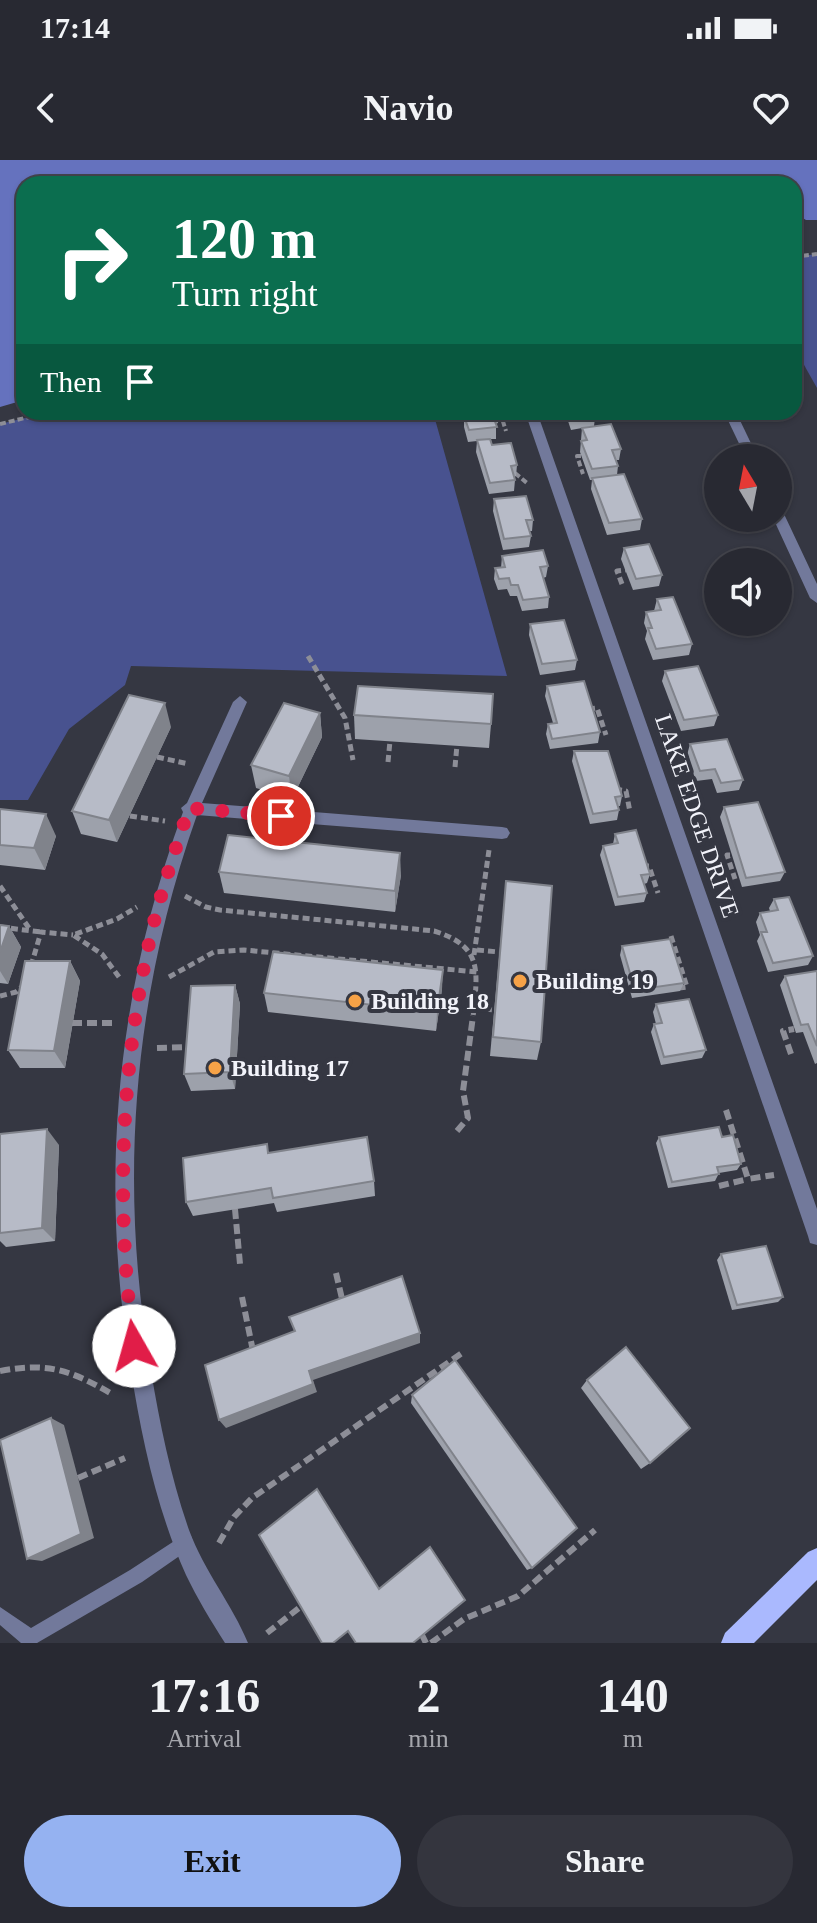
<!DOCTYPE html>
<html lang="en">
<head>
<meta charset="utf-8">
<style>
	body { margin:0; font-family:Georgia,serif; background:#34353e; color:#f1f3f6; height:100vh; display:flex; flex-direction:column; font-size:30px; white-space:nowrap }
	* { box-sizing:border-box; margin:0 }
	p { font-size:26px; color:#a5a6ac }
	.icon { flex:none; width:44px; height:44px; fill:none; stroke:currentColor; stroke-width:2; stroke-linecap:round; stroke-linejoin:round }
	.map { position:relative; height:1483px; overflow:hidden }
	.panel { display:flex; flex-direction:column; background:#282932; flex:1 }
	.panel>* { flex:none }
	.top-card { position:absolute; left:16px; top:16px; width:786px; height:244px; border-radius:24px; box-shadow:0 2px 6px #0004,0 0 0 2px #44454d; background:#0b6e4f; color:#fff; overflow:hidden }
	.needle { width:52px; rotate:350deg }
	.tools { position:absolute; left:704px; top:284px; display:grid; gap:16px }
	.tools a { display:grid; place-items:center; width:88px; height:88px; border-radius:50%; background:#282932; box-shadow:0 2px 6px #0004,0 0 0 2px #44454d; font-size:40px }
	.pin { position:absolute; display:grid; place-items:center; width:68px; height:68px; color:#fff; margin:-34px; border:4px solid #fff; border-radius:50%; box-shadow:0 2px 8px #0007 }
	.me { position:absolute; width:88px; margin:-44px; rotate:353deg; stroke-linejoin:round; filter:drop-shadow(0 0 6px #0008) }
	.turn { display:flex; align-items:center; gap:28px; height:168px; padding:0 24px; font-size:36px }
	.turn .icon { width:104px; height:104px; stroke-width:2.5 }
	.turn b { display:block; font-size:56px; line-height:68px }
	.then { display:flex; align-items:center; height:76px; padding:0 24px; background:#0003; gap:16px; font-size:30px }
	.eta { display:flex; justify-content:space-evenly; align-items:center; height:136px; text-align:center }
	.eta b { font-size:48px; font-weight:700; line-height:56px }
	.action { display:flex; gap:16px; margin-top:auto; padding:16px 24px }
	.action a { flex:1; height:92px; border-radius:48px; background:#95b2f1; color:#111; font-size:32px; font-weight:700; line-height:92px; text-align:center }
	.action a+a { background:#34353e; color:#f1f3f6 }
	.status { display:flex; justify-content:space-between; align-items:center; height:56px; padding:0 40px; background:#282932; direction:ltr }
	.status svg { height:22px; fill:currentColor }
	header { display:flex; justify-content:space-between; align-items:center; height:104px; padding:0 24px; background:#282932; font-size:36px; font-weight:700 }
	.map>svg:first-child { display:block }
</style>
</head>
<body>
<div class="status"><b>17:14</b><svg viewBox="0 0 49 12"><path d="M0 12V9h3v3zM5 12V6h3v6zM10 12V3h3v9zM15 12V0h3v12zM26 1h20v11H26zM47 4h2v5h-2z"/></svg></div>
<header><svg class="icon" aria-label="back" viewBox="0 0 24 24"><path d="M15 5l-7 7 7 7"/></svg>Navio<svg class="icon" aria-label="heart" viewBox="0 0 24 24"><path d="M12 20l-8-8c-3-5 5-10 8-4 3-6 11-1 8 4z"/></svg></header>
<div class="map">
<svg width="817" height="1483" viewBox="0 0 817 1483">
	<rect width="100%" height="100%" fill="#353742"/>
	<g fill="#48528f">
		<polygon points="817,94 817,228 794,187 794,97"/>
		<polygon points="50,252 433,252 507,516 131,506 125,525 69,569 28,640 0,640 0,264"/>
	</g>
	<polygon fill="#6572be" points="0,0 817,0 817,60 806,60 794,53 794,24 24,24 24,240 0,247"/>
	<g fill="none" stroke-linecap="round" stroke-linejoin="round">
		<g stroke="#8d8e97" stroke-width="4" stroke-dasharray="6 3" stroke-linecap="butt">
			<polyline points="794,97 817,94"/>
			<polyline points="500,252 506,271"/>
			<polyline points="0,264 50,252"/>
			<polyline points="581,296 577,296 583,314"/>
			<polyline points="515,313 527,323"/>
		</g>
		<g stroke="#8d8e97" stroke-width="5" stroke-dasharray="7 4" stroke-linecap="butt">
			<polyline points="622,424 617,411 626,410"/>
			<polyline points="308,496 345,558 353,600"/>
			<polyline points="588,549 597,548 606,575"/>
			<polyline points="157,597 189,604"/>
			<polyline points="388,602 390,581"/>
			<polyline points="455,607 457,585"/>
			<polyline points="615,629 626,631 630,652"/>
			<polyline points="130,656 165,661"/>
			<polyline points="730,695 727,695 735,719"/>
			<polyline points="642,706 649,706 658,733"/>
			<polyline points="0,726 31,771"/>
			<path d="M 185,736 L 206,747 L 220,750 L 434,771 C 485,787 477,813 473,858"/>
			<polyline points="0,767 41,772"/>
			<polyline points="671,776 687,827 679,828"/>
			<polyline points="477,790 499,792"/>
			<polyline points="474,795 489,690"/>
			<polyline points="31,806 41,772 73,775"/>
			<polyline points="119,817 102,794 73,775 117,759 137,747"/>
			<polyline points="169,817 214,792 244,790 477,812"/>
			<polyline points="0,836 16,832 23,826"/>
			<polyline points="474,848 494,850"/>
		</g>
		<g stroke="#8d8e97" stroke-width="6" stroke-dasharray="10 5" stroke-linecap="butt">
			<polyline points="72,863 113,863"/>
			<polyline points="157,888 191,887"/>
			<polyline points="791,894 783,871 794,869"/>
			<polyline points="726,950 748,1019 774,1015"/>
			<polyline points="457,971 468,958 463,931 473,856"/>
			<polyline points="719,1026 748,1019"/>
			<polyline points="235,1049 240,1104"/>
			<polyline points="336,1113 343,1143"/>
			<polyline points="242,1137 253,1191"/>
			<path d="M 0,1211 C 48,1202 70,1210 112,1234"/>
			<polyline points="78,1318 125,1298"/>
			<polyline points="219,1383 234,1357 252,1338 465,1191"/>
			<polyline points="267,1473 304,1444"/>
			<polyline points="422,1475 426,1483"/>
			<polyline points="431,1483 464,1459 518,1436 595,1370"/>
		</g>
		<polygon fill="#72799b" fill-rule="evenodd" points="185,1374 191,1376 193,1382 191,1388 142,1422 37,1483 21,1483 0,1465 0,1447 31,1468 130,1410"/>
		<g fill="#72799b" fill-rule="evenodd">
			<polygon points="525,252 537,252 817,1049 817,1085 810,1083 808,1076"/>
			<polygon points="724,252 736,252 758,298 746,298"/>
			<polygon points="778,350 784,354 817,424 817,443 810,438 773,358 778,358"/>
			<path d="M 240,536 L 247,542 L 202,643 L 502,667 L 507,668 L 510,673 L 507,678 L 502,679 L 197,655 C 133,835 118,1023 151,1211 C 160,1265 171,1318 189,1370 C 204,1411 232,1444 248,1483 L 225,1483 C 211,1461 197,1438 186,1415 C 157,1350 142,1280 131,1211 C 99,1019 116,834 183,652 L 181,648 L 187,643 L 233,542 Z"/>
		</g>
		<polygon fill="#aab9fe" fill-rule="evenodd" points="817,1388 817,1420 754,1483 721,1483 725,1473 808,1392"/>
	</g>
	<g fill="#9da1ab">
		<polygon points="466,252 499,252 498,263 496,264 496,279 491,279 492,285 517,305 516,316 514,317 515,320 514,331 489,334 476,292 477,281 468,282 464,267 464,256 468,256"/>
		<polygon points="565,252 598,252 597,258 595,258 594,266 621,289 619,300 616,300 618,306 617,315 642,359 640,370 607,375 591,329 592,320 590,320 580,292 582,268 571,270"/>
		<polygon points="494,339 533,360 532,371 529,371 531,376 529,387 503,390 493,351"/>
		<polygon points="624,388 662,415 659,426 633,430 621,399"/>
		<polygon points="502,396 548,406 546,417 543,418 549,437 548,448 522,451 517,436 510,436 507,429 498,430 494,419 495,408 501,408"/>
		<polygon points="657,439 692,484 689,495 653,500 645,479 647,471 644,463 646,452 654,451"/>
		<polygon points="530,464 577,500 575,510 540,515 529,475"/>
		<polygon points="665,511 718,555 714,566 681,571 662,521"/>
		<polygon points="547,526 600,572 598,583 550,589 546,574 548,564 553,563 545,536"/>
		<polygon points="320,553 322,577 292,639 256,628 251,605"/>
		<polygon points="354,555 491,564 489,588 355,579"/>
		<polygon points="171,567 117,682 81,674 72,651"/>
		<polygon points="690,584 743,620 739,630 717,633 712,619 696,621 687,595"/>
		<polygon points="574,591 622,636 620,646 618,646 619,650 617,660 590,664 572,601"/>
		<polygon points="724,647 785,712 780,721 742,727 720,657"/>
		<polygon points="0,649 56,676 45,710 0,705"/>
		<polygon points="615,674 650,714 647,723 644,724 647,733 644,742 615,746 600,695 603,686 613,684"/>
		<polygon points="219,712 401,715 395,752 224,733"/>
		<polygon points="506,721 541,882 537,900 490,896"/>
		<polygon points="774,739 813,796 808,805 768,812 757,781 760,775 756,762 760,753 770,751 769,748"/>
		<polygon points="0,765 9,766 21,787 8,824 0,823"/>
		<polygon points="622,786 684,823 680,831 632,838 620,795"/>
		<polygon points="70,801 80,821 65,908 20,908 8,890"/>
		<polygon points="817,811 817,903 815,904 803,872 796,873 780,825 785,816"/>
		<polygon points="235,825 240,844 235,929 191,931 184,914"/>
		<polygon points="442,829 436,871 268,852 264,833"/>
		<polygon points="656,844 706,890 702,898 661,905 651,872 654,864 656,864 653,852"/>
		<polygon points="0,974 59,985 55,1081 6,1087 0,1081"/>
		<polygon points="659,977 722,977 741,1004 737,1010 719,1013 715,1021 668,1028 656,983"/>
		<polygon points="270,992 374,1021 375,1036 277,1052 274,1043 193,1056 186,1042"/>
		<polygon points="721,1094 783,1137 778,1142 732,1150 717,1100"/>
		<polygon points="587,1220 650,1303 641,1309 581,1228"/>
		<polygon points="412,1235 532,1408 527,1410 411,1243"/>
	</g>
	<g fill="#80838b">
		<polygon points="165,543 171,567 117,682 109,660"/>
		<polygon points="320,553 322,577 292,639 289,616"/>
		<polygon points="46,654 56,676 45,710 34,688"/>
		<polygon points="400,693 401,715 395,752 395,731"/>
		<polygon points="9,766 21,787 8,824 0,811 0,792"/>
		<polygon points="70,801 80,821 65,908 54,891"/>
		<polygon points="443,810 442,829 436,871 437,852"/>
		<polygon points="235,825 240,844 235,929 230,912"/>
		<polygon points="47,969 59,985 55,1081 42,1068"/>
		<polygon points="420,1173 420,1183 313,1220 317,1232 226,1268 219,1260 309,1211"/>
		<polygon points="51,1258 64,1265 94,1378 42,1401 27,1399"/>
	</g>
	<g fill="#b7bbc7" stroke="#80838b" stroke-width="2">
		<polygon points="471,252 499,252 492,253 497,267 469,270 464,256 472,255"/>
		<polygon points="571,252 594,252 595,255 573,258"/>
		<polygon points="611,264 621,289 612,290 618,306 592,309 581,281 587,280 582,268"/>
		<polygon points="490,279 492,285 511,283 517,305 511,306 515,320 490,323 477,280"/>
		<polygon points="624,314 642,359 609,363 592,318"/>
		<polygon points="526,336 533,360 526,360 531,376 504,379 494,339"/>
		<polygon points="649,384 662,415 636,419 624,388"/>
		<polygon points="543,390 548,406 540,407 549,437 523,440 518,425 511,425 509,418 499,419 495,408 505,407 502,396"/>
		<polygon points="673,437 692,484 656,489 648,468 652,468 646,452 661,450 657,439"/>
		<polygon points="564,460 577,500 542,504 530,464"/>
		<polygon points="698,506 718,555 684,560 665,511"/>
		<polygon points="584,521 600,572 552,579 548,564 557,563 547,526"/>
		<polygon points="358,526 493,534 491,564 354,555"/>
		<polygon points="129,535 165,543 109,660 72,651"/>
		<polygon points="284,543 320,553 289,616 251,605"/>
		<polygon points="727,579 743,620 721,623 715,609 700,611 690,584"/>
		<polygon points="574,591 608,591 622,636 615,637 619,650 593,654"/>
		<polygon points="758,642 785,712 746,718 724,647"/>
		<polygon points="0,649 46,654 34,688 0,685"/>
		<polygon points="636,670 650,714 641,715 647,733 618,737 603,686 618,683 615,674"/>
		<polygon points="228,675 400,693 395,731 219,712"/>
		<polygon points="506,721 552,726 541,882 493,877"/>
		<polygon points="789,737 813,796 773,803 761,772 767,772 760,753 778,750 774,739"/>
		<polygon points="0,765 9,766 0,792"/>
		<polygon points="670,779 684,823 635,830 622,786"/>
		<polygon points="273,792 443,810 437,852 264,833"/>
		<polygon points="25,801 70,801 54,891 8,890"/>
		<polygon points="817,811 817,886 808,864 801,865 785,816"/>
		<polygon points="235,825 230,912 184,914 191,826"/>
		<polygon points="689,839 706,890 664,897 654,864 662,863 656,844"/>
		<polygon points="719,967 722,977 733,975 741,1004 717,1007 719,1014 672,1022 659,977"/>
		<polygon points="47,969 42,1068 0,1073 0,974"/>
		<polygon points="367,977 374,1021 273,1038 271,1028 186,1042 183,998 267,984 268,993"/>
		<polygon points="766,1086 783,1137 737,1145 721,1094"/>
		<polygon points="402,1116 420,1173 309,1211 313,1224 219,1260 205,1205 295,1171 289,1157"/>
		<polygon points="626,1187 690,1268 650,1303 587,1220"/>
		<polygon points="455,1200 577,1368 532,1408 412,1235"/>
		<polygon points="51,1258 81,1374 27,1399 0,1280"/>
		<polygon points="317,1329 379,1429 430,1387 465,1440 413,1483 356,1483 348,1471 333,1483 322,1483 259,1375"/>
	</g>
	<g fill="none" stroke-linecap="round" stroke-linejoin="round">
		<path stroke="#e11d48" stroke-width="14" stroke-dasharray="0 25.2" d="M 134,1186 C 116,1054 120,918 148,788 C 158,740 174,694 189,648 L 281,656"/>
	</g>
	<g fill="#f6a247" stroke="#353742" stroke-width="3">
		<circle cx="520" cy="821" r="8"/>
		<circle cx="355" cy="841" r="8"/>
		<circle cx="215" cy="908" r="8"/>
	</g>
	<g text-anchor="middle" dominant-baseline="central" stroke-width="8" stroke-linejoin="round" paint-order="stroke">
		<g font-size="24" fill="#f2f3fa" stroke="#353742">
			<text transform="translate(697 656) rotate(71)">LAKE EDGE DRIVE</text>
		</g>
		<g font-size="24" font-weight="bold" fill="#f2f3fa" stroke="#353742" text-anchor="start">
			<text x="536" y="821">Building 19</text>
			<text x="371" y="841">Building 18</text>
			<text x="231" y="908">Building 17</text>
		</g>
	</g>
</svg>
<div class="tools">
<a><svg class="needle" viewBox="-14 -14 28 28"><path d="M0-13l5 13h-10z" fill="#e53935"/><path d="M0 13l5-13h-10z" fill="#a5a6ac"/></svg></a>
<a><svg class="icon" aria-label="sound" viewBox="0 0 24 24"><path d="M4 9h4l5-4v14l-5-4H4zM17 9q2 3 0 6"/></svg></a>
</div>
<div class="pin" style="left:281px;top:656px;background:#d93025"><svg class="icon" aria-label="arrive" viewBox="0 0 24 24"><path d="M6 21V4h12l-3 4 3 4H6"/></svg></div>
<svg class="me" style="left:134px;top:1186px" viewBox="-20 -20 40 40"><circle r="19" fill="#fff"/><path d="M0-13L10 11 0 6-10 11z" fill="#e11d48"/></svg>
<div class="top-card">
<div class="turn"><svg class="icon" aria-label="right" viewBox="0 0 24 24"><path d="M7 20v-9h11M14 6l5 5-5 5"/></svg><div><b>120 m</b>Turn right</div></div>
<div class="then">Then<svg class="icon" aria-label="arrive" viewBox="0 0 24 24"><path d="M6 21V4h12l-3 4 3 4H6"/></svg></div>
</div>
</div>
<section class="panel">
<div class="eta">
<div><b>17:16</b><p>Arrival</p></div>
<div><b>2</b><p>min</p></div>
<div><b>140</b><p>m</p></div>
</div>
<div class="action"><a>Exit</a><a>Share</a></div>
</section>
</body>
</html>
